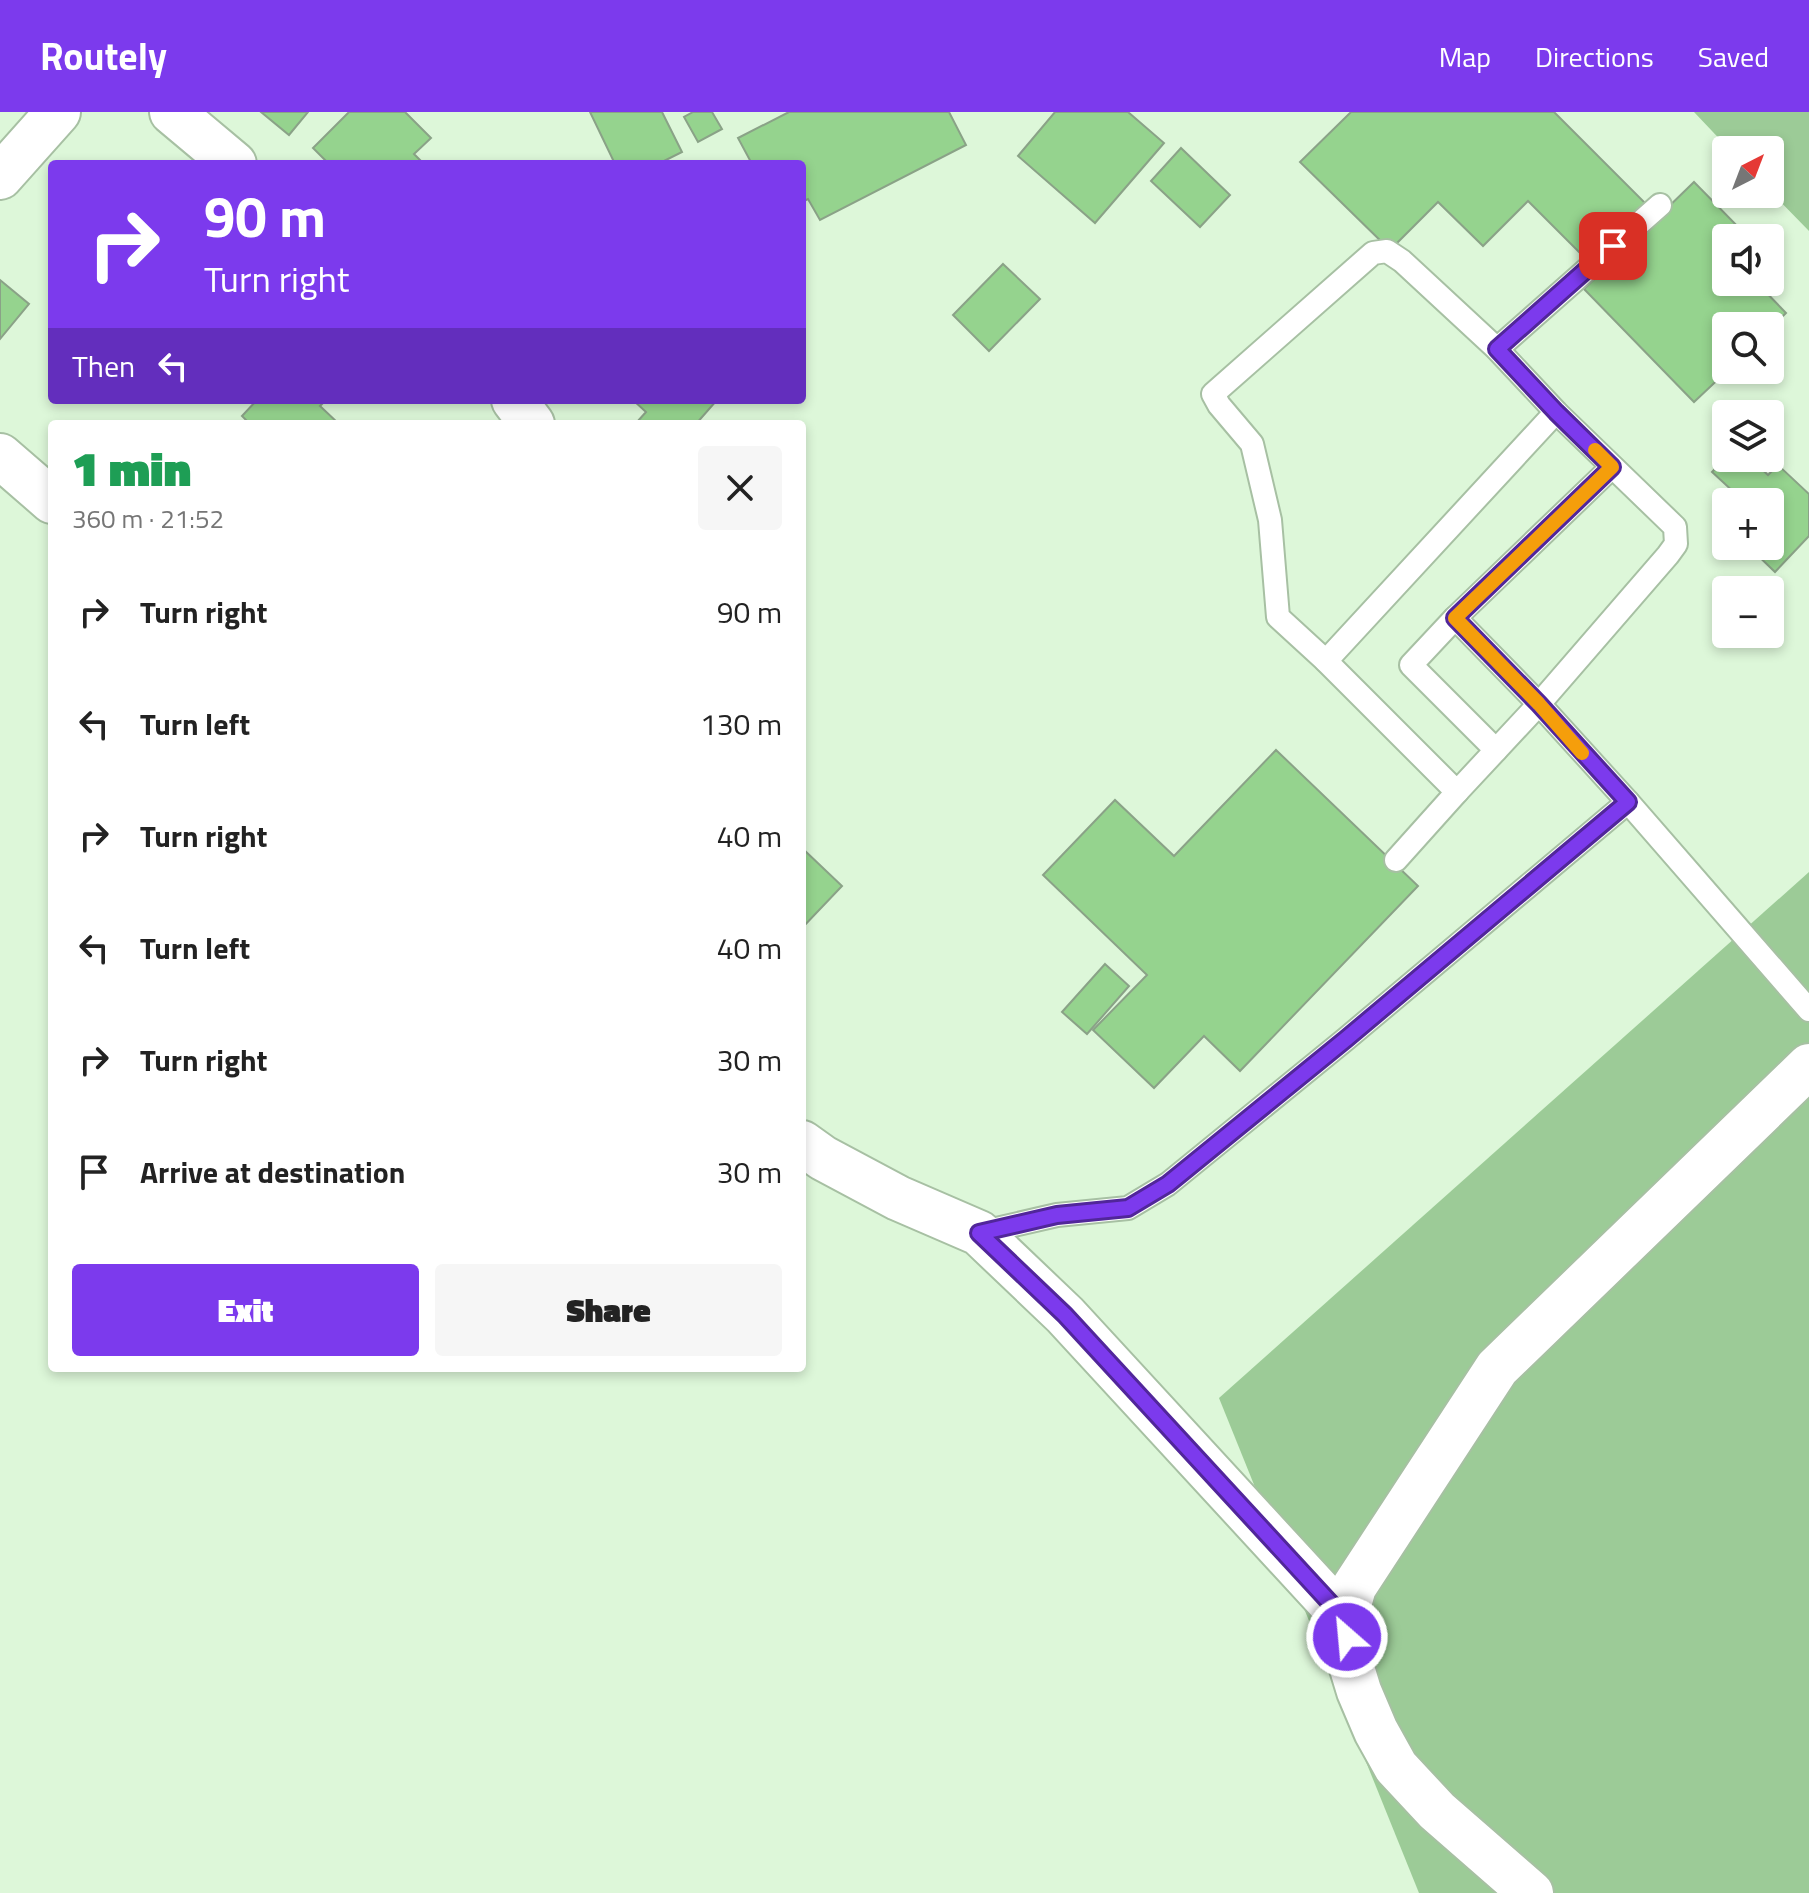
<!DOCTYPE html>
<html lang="en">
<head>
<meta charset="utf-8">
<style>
	body { margin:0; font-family:"Titillium Web",sans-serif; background:#f6f6f6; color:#222; height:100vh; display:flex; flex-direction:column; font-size:30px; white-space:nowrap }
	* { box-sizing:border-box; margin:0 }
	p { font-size:26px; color:#767676 }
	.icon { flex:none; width:44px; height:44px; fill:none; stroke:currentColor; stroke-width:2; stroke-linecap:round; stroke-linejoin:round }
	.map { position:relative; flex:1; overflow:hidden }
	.drawer { position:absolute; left:48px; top:308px; width:758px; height:952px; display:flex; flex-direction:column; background:#fff; border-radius:8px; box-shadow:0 4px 12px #0003 }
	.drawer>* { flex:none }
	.top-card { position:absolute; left:48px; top:48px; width:758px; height:244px; border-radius:8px; box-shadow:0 4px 12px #0003; background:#7c3aed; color:#fff; overflow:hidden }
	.needle { width:52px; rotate:42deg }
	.controls { position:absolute; left:1712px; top:24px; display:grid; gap:16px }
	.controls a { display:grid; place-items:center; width:72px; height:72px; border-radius:8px; background:#fff; box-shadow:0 4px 12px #0003; font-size:40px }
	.pin { position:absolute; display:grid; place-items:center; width:68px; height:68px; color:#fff; margin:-34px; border-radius:16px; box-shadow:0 4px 12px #0006 }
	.me { position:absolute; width:88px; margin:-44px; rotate:333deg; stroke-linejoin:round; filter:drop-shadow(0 0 6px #0008) }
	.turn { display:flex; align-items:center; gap:28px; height:168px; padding:0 24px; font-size:36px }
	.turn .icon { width:104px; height:104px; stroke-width:2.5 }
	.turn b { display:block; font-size:56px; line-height:68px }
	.then { display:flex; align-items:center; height:76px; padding:0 24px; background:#0003; gap:16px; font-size:30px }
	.round { display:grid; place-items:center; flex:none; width:84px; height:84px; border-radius:8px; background:#f6f6f6 }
	.headline { display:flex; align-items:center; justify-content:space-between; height:136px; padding:0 24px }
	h1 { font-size:48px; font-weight:800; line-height:60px; color:#1e9e55 }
	.cta { display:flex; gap:16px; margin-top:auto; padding:16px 24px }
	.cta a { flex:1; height:92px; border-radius:8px; background:#7c3aed; color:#fff; font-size:32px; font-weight:800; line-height:92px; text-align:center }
	.cta a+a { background:#f6f6f6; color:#222 }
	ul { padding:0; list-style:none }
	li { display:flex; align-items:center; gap:24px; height:112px; padding:0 24px }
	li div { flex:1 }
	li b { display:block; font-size:30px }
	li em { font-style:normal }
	header { display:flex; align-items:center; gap:48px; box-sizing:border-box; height:112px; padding:0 40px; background:#7c3aed; color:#fff }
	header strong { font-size:38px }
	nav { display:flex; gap:44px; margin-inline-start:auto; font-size:28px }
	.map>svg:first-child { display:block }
</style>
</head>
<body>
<header>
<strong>Routely</strong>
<nav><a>Map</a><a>Directions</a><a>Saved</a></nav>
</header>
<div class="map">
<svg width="1809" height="1781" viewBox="0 0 1809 1781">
	<rect width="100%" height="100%" fill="#ddf7d9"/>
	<g fill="#9ccb97">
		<polygon points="1694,0 1809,0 1809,119 1770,79 1770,38 1730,38"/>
		<polygon points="1809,760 1809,1781 1419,1781 1219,1286"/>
	</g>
	<g fill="#95d38e" stroke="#8aa287" stroke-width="2">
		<polygon points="261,0 308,0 289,23"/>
		<polygon points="349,0 405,0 431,26 414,42 424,52 329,52 313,36"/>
		<polygon points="590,0 662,0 682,40 658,52 615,52"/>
		<polygon points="693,0 712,0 722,17 698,30 684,5"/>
		<polygon points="789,0 949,0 966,33 820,108 808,87 802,90 802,52 752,52 738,26"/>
		<polygon points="1055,0 1128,0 1164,31 1095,111 1018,44"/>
		<polygon points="1351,0 1554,0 1645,91 1588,149 1528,89 1483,134 1438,90 1390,138 1300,50"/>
		<polygon points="1181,36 1230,83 1200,115 1151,69"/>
		<polygon points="1694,70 1749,126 1726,126 1726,170 1759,170 1758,172 1786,201 1770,217 1770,214 1726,214 1726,258 1728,258 1694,290 1584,177"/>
		<polygon points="1003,152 1040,187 989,239 953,203"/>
		<polygon points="0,168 29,192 0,227"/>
		<polygon points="257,288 326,288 320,294 339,312 250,312 242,304"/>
		<polygon points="633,288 717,288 696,312 639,312 637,310 646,300"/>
		<polygon points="1726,345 1750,346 1768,363 1778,353 1809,382 1809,424 1775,460 1748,434 1770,434 1770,390 1730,390 1737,383 1712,360"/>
		<polygon points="1276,638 1418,774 1240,959 1204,924 1154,976 1093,918 1147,863 1043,763 1115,688 1174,744"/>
		<polygon points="802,736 842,774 802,816"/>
		<polygon points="1105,852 1129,874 1087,922 1062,900"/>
	</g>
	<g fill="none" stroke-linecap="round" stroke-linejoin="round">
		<defs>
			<g id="service">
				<polygon points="1387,139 1402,149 1497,237 1556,300 1675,415 1676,432 1668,443 1539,592 1457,680 1326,549 1278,505 1270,408 1252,332 1219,293 1213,282 1373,141"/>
				<polyline points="1497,237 1660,93"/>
				<polyline points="1455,506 1539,592 1628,690 1809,898"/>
				<polyline points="1326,549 1556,300"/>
				<polyline points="1496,638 1411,553 1455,506 1612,355"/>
				<polyline points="1396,748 1457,680"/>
				<polyline points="979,1121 1057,1103 1128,1096 1168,1072 1346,927 1628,690"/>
			</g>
			<g id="minor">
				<polyline points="172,0 234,52"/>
				<polyline points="0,65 58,0"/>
				<polyline points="514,288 532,312"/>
				<polyline points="0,344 52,389"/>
				<polyline points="802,1031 823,1046 898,1086 979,1121 1065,1203 1345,1507"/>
				<polyline points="1531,1781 1437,1699 1396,1655 1376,1619 1359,1579 1348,1543 1345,1507 1354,1475 1497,1256 1809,954"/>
			</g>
		</defs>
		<use href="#service" stroke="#a7c0a3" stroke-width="26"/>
		<use href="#minor" stroke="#a7c0a3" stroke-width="48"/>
		<use href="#service" stroke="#fff" stroke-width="22"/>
		<use href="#minor" stroke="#fff" stroke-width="44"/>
	</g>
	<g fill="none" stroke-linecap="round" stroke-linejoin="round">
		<defs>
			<polyline id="route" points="1347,1525 1345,1507 1065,1203 979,1121 1057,1103 1128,1096 1168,1072 1346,927 1628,690 1539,592 1455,506 1612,355 1556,300 1497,237 1613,134"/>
		</defs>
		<use href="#route" stroke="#51269a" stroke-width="20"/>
		<use href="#route" stroke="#7c3aed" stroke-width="14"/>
		<polyline stroke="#f59e0b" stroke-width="14" points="1582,641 1539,592 1455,506 1612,355 1595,338"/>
	</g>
</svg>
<div class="controls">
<a><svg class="needle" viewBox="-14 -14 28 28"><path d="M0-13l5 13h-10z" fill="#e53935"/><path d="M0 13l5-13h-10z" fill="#767676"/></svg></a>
<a><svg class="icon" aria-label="sound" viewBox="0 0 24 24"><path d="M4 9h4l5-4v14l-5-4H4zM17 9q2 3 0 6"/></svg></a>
<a><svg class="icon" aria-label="search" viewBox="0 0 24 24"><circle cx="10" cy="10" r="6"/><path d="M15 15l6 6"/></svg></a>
<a><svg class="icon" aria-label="layers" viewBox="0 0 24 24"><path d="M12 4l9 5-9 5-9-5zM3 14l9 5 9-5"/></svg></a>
<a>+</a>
<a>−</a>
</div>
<div class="pin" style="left:1613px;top:134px;background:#d93025"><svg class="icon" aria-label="arrive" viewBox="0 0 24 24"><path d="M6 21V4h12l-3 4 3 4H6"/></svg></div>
<svg class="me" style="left:1347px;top:1525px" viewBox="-20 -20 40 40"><circle r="17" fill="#7c3aed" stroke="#fff" stroke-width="3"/><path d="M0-11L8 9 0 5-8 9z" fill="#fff"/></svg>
<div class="top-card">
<div class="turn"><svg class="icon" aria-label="right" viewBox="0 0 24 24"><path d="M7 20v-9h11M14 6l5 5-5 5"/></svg><div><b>90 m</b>Turn right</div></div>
<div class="then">Then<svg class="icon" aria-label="left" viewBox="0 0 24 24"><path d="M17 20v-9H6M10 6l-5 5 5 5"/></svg></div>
</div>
<section class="drawer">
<div class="headline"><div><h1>1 min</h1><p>360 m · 21:52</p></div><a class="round"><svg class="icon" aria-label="close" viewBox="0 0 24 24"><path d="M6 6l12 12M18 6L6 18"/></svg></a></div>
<ul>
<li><svg class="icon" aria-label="right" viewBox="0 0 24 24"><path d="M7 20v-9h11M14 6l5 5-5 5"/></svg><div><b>Turn right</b></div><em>90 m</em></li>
<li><svg class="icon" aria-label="left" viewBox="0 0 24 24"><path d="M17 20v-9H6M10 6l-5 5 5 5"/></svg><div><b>Turn left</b></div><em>130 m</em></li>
<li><svg class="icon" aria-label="right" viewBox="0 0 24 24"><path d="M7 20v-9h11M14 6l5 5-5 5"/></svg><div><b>Turn right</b></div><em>40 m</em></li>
<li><svg class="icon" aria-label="left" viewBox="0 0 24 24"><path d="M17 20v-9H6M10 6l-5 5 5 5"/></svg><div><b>Turn left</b></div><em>40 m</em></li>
<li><svg class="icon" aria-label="right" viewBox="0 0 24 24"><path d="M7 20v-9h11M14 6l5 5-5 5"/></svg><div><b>Turn right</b></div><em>30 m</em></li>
<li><svg class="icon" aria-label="arrive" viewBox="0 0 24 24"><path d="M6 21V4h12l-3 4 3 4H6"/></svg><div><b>Arrive at destination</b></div><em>30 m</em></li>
</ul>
<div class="cta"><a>Exit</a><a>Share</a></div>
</section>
</div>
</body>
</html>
